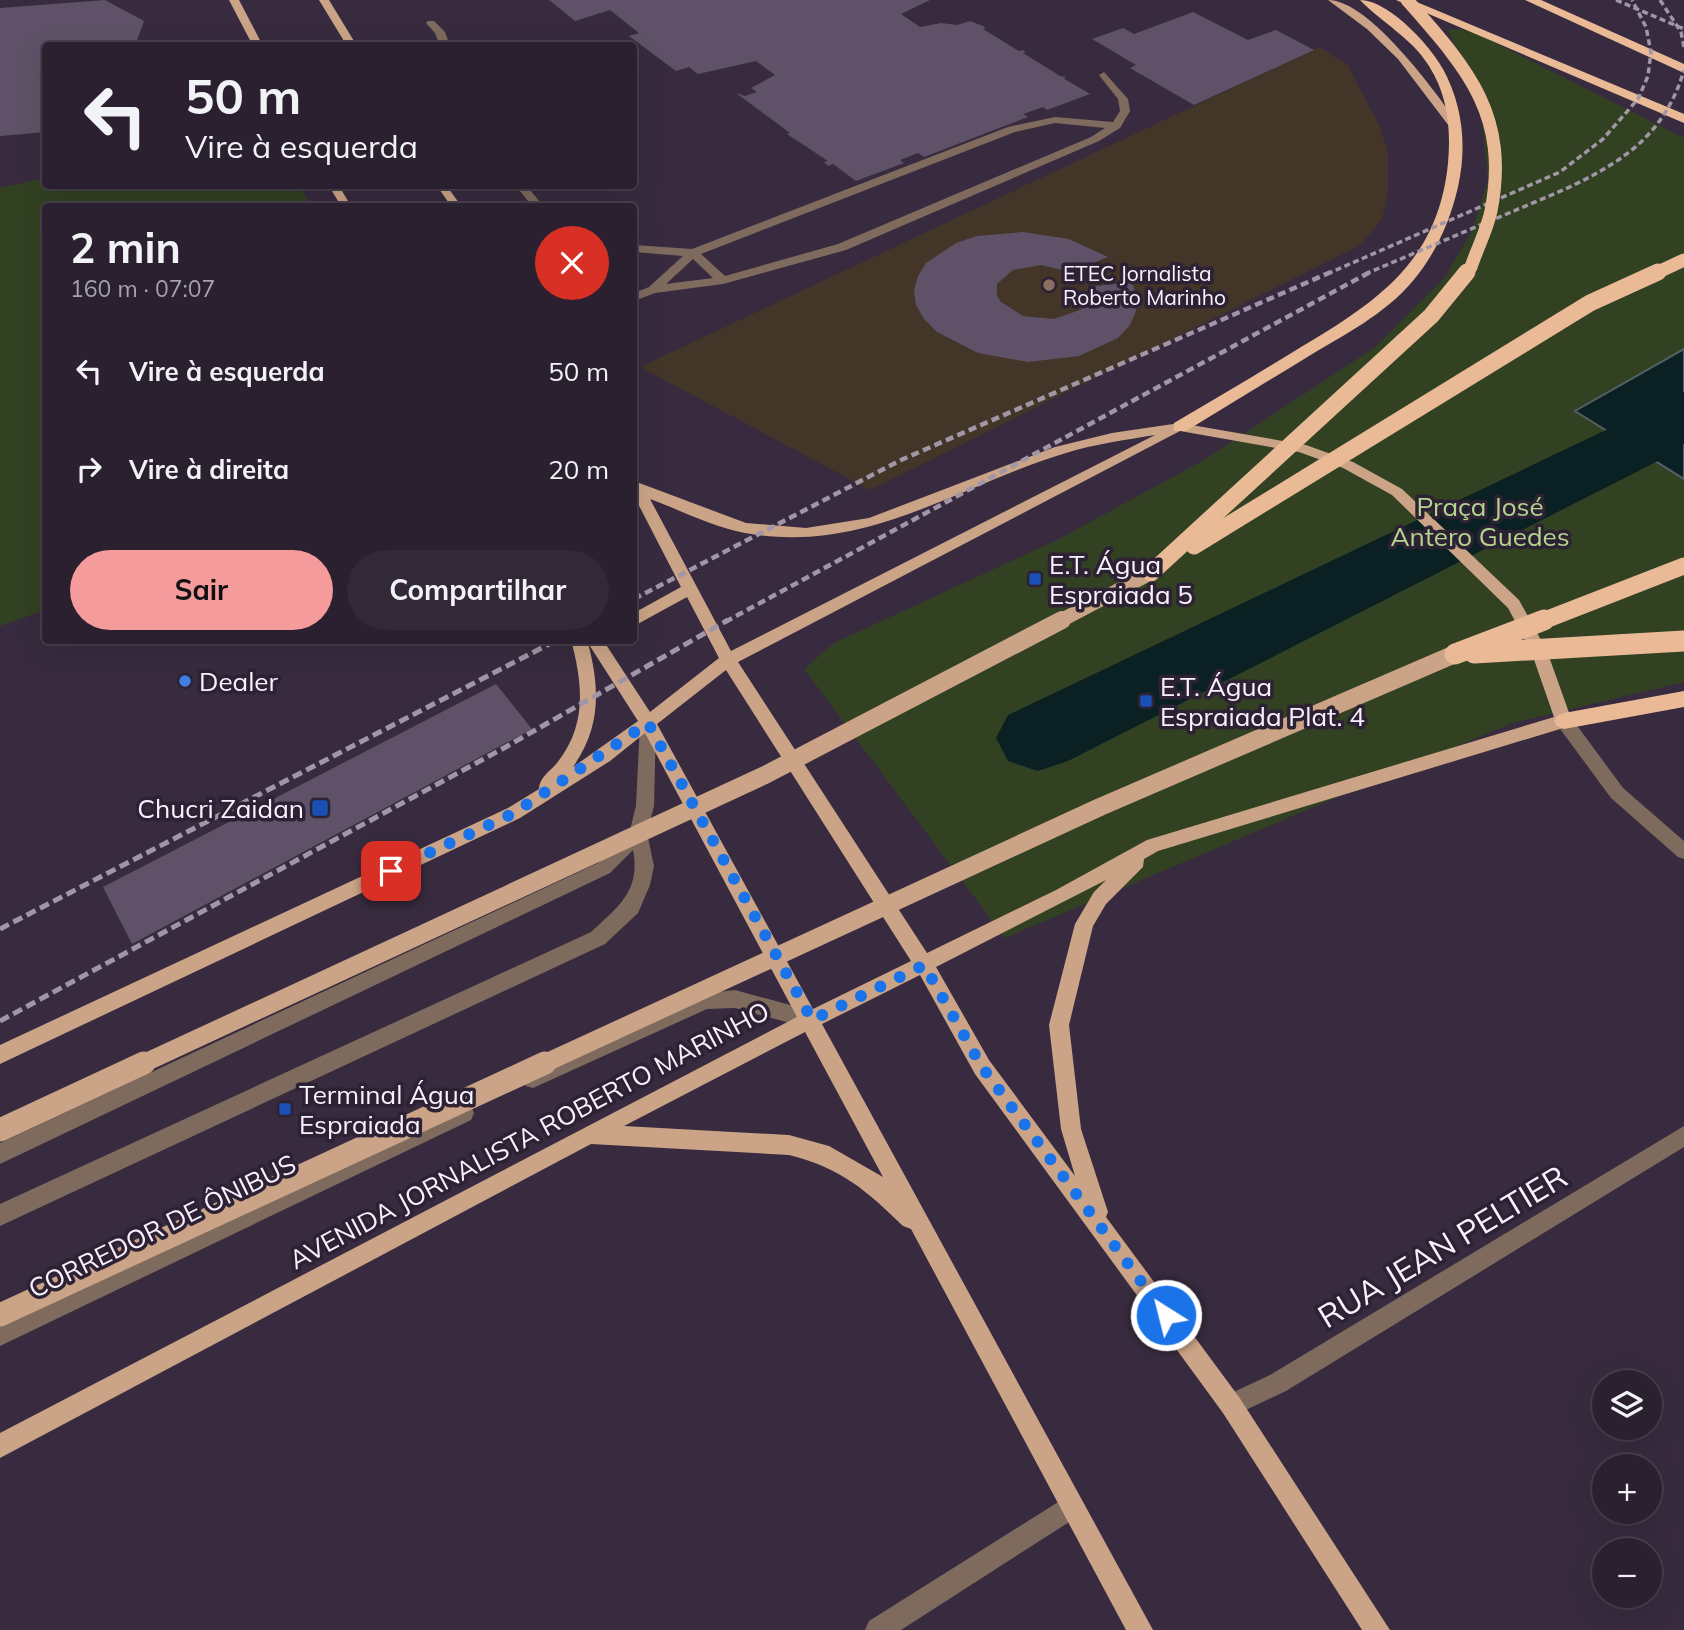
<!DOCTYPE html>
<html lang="pt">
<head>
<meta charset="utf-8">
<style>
	body { margin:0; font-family:Mulish,sans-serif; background:#322837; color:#f1f3f6; height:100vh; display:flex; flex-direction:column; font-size:26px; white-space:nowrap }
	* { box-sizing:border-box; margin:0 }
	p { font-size:23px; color:#a5a3aa }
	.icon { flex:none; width:38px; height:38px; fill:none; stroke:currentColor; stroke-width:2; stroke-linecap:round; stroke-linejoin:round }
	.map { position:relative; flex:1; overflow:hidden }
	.sheet { position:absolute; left:42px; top:203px; width:595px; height:441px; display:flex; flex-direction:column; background:#2a202f; border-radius:7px; box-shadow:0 7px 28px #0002,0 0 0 2px #463e4b }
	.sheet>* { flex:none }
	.banner { position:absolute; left:42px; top:42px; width:595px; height:147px; border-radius:7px; box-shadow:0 7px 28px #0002,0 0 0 2px #463e4b; background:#2a202f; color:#f1f3f6; overflow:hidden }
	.tools { position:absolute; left:1592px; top:1370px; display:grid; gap:14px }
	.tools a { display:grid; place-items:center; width:70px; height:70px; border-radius:50%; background:#2a202f; box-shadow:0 7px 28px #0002,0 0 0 2px #463e4b; font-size:35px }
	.pin { position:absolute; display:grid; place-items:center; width:60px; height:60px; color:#fff; margin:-30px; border-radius:14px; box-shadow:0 4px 10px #0006 }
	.me { position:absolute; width:77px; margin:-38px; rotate:324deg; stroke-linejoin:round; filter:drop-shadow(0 0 5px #0008) }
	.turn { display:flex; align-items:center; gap:24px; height:147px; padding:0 28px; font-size:32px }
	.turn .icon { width:91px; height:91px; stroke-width:2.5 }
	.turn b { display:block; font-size:49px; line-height:60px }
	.round { display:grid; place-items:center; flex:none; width:74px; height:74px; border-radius:37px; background:#322837 }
	.headline { display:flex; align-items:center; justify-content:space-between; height:119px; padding:0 28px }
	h1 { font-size:42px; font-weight:700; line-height:52px }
	.action { display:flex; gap:14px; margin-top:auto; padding:14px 28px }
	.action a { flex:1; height:80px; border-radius:42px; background:#f59b9b; color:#111; font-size:28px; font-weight:700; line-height:80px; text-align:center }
	.action a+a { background:#322837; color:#f1f3f6 }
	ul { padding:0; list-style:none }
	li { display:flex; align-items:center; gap:21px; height:98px; padding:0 28px }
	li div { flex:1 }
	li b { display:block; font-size:26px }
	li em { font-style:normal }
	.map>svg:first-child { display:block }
</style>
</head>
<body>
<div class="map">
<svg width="1684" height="1630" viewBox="0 0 1684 1630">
	<rect width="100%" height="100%" fill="#382b3f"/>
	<polygon fill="#433528" points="1319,47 1347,64 1379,125 1388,151 1388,194 1382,219 1361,245 870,490 640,367"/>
	<g fill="#324122">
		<polygon points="1448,29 1470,30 1684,138 1684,682 1512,723 1005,938 804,669 834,643 1059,539 1204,460 1374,348 1445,277 1473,229 1488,179 1482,120"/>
		<polygon points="45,178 46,186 300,186 311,206 46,206 45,610 0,626 0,188"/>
	</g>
	<polygon fill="#0a2023" stroke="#525f65" stroke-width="2" points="1684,349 1684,479 1575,411"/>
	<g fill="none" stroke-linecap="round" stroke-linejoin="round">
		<polygon fill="#0a2023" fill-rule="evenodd" points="1684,392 1684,444 1656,462 1068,761 1038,771 1008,761 996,738 1008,715 1606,430 1660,399"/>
	</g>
	<g fill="#5f5268">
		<polygon points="105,0 144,21 135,46 46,46 46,132 0,136 0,8"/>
		<polygon points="549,0 930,0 901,14 920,27 941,23 957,25 970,21 983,26 986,28 983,29 1019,51 1023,50 1026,52 1023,53 1060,76 1067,77 1063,78 1090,94 1047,110 1043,107 1023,114 1028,117 924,157 918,153 900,160 904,163 856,181 833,164 828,166 824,162 828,161 790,136 787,134 790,133 736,93 745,96 757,92 751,88 775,75 756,61 698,74 689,67 676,71 629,36 639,33 610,10 575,21"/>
		<polygon points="1193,12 1248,40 1276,30 1314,50 1194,105 1130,68 1136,65 1092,39 1123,28 1134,34"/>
		<polygon points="1023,232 1069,239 1108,257 1070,272 1041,265 1013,270 997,284 997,296 1001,302 1023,316 1054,319 1080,310 1088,299 1087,287 1132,282 1137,297 1136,311 1130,325 1118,338 1079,356 1028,362 978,353 937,332 924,319 916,305 914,290 918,276 926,263 956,243 977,236"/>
		<polygon points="496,684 532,729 132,944 103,887"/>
	</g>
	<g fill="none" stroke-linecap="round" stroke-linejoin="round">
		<g fill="#7e6b5d" fill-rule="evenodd">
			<polygon points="428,21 434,21 445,32 450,46 440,46 435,33 426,23"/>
			<path d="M 1104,72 L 1128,99 L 1130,111 L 1120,128 L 1099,141 L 846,250 L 723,284 L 655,293 L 634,301 L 634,293 L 649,287 L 683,256 L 634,252 L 634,245 L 692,249 L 1008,127 L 1055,117 L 1113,122 L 1120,111 L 1118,99 L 1099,75 ZM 1055,123 L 1105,128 L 1091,137 L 838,244 L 725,276 L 701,254 L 1015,132 ZM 693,259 L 713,278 L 666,284 Z"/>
			<polygon points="516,186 527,186 543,206 532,206"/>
			<polygon points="1564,715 1570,716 1623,788 1684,841 1684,859 1678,857 1611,798 1558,726 1556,721 1558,716"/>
			<path d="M 648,717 L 656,723 L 654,806 L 647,833 L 654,866 L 650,885 L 638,913 L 605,944 L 0,1226 L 0,1204 L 591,932 C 618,907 641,891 633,850 L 610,873 L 0,1164 L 0,1143 L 598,863 L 630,830 L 636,806 L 640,723 Z"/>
			<polygon points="735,990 812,1011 819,1014 822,1020 819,1026 812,1029 735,1008 707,1009 533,1088 526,1086 523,1079 526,1072 699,994"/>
			<polygon points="464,1103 471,1106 474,1113 471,1120 0,1346 0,1323"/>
			<polygon points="1684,1126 1684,1147 1286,1391 1231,1417 1223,1413 1219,1405 1223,1397 1270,1375"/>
			<polygon points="1071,1494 1080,1497 1083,1506 1080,1515 901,1630 865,1630 869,1621"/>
		</g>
		<g fill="#cba487" fill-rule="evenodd">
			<polygon points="229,0 239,0 263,46 253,46"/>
			<polygon points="319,0 329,0 357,46 347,46"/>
			<path d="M 1328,0 C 1370,0 1438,95 1461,128 L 1460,130 L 1452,130 L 1398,59 L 1367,29 Z"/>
			<polygon points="329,186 339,186 351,206 341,206"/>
			<polygon points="437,186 447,186 461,206 451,206"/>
			<path d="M 1180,423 L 1306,445 L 1353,462 L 1402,489 L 1519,600 L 1547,651 L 1572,721 L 1570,726 L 1158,851 L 1144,859 L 1143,867 L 1106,904 L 1093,926 L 1069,1025 L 1081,1129 L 1108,1212 L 1106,1217 L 1239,1397 L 1390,1630 L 1362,1630 L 1223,1413 L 975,1074 L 920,975 L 822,1024 L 1153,1630 L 1126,1630 L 911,1229 L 903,1226 C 866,1190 841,1168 789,1155 L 591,1144 L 0,1458 L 0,1433 L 797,1017 L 645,733 L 610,761 L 520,818 L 0,1064 L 0,1045 L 508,808 L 539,789 C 539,778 550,771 557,763 C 587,725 583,685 571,640 L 603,640 L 650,712 L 719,658 L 687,597 L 634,626 L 634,613 L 681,587 L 634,496 L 634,481 L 746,523 L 806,528 L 869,518 L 1055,447 L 1112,433 ZM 1180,431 L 1299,452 L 1343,468 L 1392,495 L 1508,608 L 1531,651 L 1554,717 L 1147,840 L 1056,890 L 927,953 L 738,662 ZM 1155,435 L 731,651 L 650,499 C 680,510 713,527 745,533 C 866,555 956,486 1066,453 C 1095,444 1125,440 1155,435 ZM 588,643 L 638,721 L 573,767 C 601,727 600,689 588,643 ZM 726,670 L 911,961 L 813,1009 L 657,724 ZM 1106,880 L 1094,892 L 1075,924 L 1049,1025 L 1061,1129 L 1075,1176 L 989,1060 L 936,967 ZM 805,1032 L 883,1177 L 829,1146 L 789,1135 L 624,1126 Z"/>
		</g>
		<g fill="#eaba97" fill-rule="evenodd">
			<path d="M 1360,0 C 1388,0 1430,45 1443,69 C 1463,106 1467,146 1458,187 C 1450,222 1435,255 1412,282 C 1385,314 1344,335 1309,356 C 1268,381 1227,406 1186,431 L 1174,431 L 1174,423 C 1214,400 1254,376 1293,352 C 1373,304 1438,265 1448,163 C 1451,129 1448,96 1429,66 C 1412,38 1382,23 1360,0 Z"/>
			<polygon points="1396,0 1412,0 1684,114 1684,123"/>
			<polygon points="1525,0 1541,0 1684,64 1684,73"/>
			<polygon points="1684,691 1684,707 1564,729 1557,726 1554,721 1557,716 1564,713"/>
		</g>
		<g stroke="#a196a6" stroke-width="3.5" stroke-dasharray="6 3.5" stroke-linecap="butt">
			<polyline points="1616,0 1684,29"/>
			<polyline points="1660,0 1681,32 1684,47"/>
			<polyline points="1327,274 1560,172 1603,139 1638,99 1648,76 1651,52 1646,27 1632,0"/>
			<path d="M 1365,274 C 1413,254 1461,233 1509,213 C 1553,194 1604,176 1641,142 C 1662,122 1676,98 1684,70"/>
		</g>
		<g stroke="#a196a6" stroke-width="4.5" stroke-dasharray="8 4.5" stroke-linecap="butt">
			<polyline points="634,599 901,460 1331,272"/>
			<polyline points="725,622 1370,272"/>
		</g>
		<g stroke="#a196a6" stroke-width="5" stroke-dasharray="10 5" stroke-linecap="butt">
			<polyline points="0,929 557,640"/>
			<polyline points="0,1021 504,748 728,620"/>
		</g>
		<polyline stroke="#cba487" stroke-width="14" points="1058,622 1151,573"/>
		<g stroke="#cba487" stroke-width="18">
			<polyline points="140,1065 765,775 1062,620"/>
			<polyline points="541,1065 1100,807 1455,654"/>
		</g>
		<g stroke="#cba487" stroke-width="23">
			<polyline points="0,1130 144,1063"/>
			<polyline points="0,1315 545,1063"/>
		</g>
		<g stroke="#eaba97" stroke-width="13">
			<path d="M 1407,0 C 1466,67 1510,114 1491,211 C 1487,230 1477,249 1471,267 L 1466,274"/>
			<polyline points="1654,274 1684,260"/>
		</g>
		<g stroke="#eaba97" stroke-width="17">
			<polyline points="1194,546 1590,303 1658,272"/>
			<polyline points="1151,573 1431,316 1467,272"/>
			<polyline points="1540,622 1684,566"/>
		</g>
		<g stroke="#eaba97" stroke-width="21">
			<polyline points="1474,653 1684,641"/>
			<polyline points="1455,654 1544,620"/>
		</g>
	</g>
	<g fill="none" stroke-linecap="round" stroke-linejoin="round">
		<polyline stroke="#1a73e8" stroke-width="12" stroke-dasharray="0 21.6" points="391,871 514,813 648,723 812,1020 924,965 982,1067 1166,1315"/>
	</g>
	<circle fill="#8d6e63" stroke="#2d2134" stroke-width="2.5" cx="1049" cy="285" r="7"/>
	<g fill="#1a4fb4" stroke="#2d2134" stroke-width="2.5">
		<rect x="1028" y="572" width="14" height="14" rx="3.5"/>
		<rect x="1139" y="694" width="14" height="14" rx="3.5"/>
		<rect x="311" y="799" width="18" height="18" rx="3.5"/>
		<rect x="278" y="1102" width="14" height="14" rx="3.5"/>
	</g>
	<circle fill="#3f7fe0" stroke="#2d2134" stroke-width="2.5" cx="185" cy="681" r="7"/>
	<g text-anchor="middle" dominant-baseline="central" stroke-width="7" stroke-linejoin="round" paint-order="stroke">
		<g font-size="21" fill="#faf1ff" stroke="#2d2134" text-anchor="start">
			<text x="1063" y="273">ETEC Jornalista<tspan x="1063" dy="24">Roberto Marinho</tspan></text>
		</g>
		<g font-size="26" fill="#b3d58d" stroke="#2d2134">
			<text x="1480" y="506">Praça José<tspan x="1480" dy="30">Antero Guedes</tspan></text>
		</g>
		<g font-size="26" fill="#faf1ff" stroke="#2d2134" text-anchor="start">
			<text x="1049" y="564">E.T. Água<tspan x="1049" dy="30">Espraiada 5</tspan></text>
			<text x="199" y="681">Dealer</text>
			<text x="1160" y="686">E.T. Água<tspan x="1160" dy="30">Espraiada Plat. 4</tspan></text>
			<text x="304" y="808" text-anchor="end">Chucri Zaidan</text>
			<text x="299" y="1094">Terminal Água<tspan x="299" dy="30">Espraiada</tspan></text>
		</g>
		<g font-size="26" fill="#faf1ff" stroke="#2d2134">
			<text transform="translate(529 1135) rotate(-28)">AVENIDA JORNALISTA ROBERTO MARINHO</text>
			<text transform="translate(162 1226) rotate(-26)">CORREDOR DE ÔNIBUS</text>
		</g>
		<g font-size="32" fill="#faf1ff" stroke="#2d2134">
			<text transform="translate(1442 1246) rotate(-31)">RUA JEAN PELTIER</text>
		</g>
	</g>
</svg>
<div class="tools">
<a><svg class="icon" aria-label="layers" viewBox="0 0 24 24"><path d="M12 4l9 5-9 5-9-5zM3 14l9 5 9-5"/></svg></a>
<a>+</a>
<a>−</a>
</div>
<div class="pin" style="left:391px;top:871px;background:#d93025"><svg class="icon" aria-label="arrive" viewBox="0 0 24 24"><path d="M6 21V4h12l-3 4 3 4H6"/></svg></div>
<svg class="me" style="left:1166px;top:1315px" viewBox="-20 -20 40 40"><circle r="17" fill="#1a73e8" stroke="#fff" stroke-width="3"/><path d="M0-11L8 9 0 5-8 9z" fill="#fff"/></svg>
<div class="banner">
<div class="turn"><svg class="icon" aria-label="left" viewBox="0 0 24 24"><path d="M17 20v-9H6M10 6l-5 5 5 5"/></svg><div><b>50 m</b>Vire à esquerda</div></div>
</div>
<section class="sheet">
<div class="headline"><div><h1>2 min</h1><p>160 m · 07:07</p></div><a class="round" style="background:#d93025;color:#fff"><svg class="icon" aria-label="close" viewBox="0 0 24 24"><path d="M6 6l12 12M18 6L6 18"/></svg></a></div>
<ul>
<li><svg class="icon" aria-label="left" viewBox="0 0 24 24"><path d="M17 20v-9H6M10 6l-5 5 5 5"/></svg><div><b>Vire à esquerda</b></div><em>50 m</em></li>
<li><svg class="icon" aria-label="right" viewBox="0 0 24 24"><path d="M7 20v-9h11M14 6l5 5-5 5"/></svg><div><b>Vire à direita</b></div><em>20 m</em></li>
</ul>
<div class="action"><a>Sair</a><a>Compartilhar</a></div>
</section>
</div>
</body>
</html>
